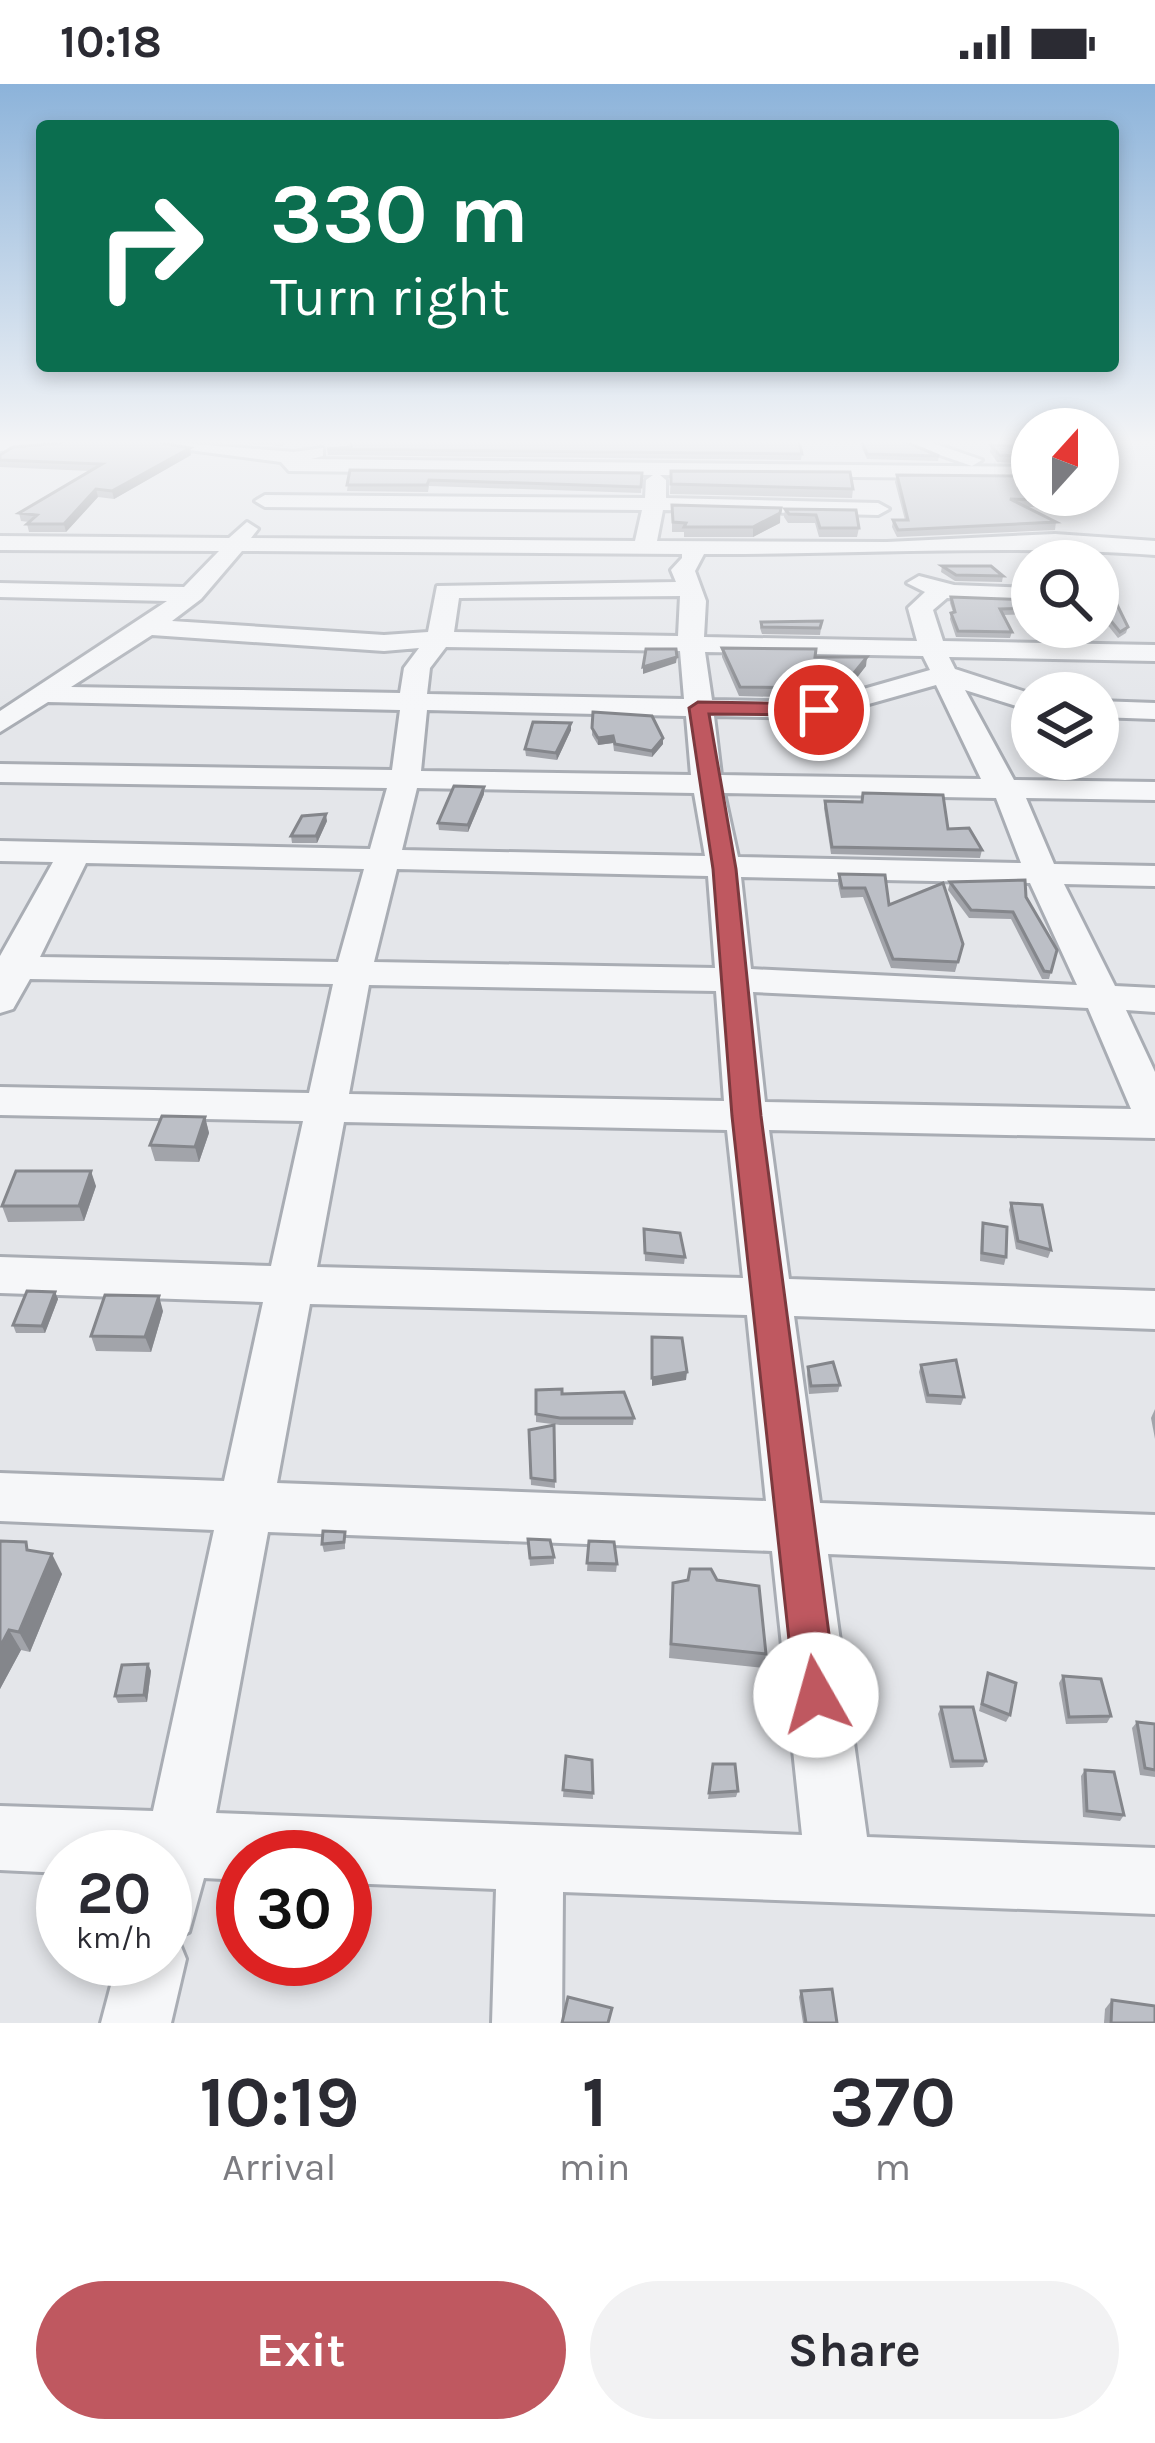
<!DOCTYPE html>
<html lang="en">
<head>
<meta charset="utf-8">
<style>
	body { margin:0; font-family:Karla,sans-serif; background:#f2f2f3; color:#2b2b33; height:100vh; display:flex; flex-direction:column; font-size:45px; white-space:nowrap }
	* { box-sizing:border-box; margin:0 }
	p { font-size:39px; color:#7c7c81 }
	.icon { flex:none; width:66px; height:66px; fill:none; stroke:currentColor; stroke-width:2; stroke-linecap:round; stroke-linejoin:round }
	.map { position:relative; height:1939px; overflow:hidden }
	.panel { display:flex; flex-direction:column; background:#fff; flex:1 }
	.panel>* { flex:none }
	.banner { position:absolute; left:36px; top:36px; width:1083px; height:252px; border-radius:12px; box-shadow:0 6px 18px #0003; background:#0b6e4f; color:#fff; overflow:hidden }
	.needle { width:78px; rotate:21deg }
	.tools { position:absolute; left:1011px; top:324px; display:grid; gap:24px }
	.tools a { display:grid; place-items:center; width:108px; height:108px; border-radius:50%; background:#fff; box-shadow:0 6px 18px #0003; font-size:60px }
	.speed { position:absolute; left:36px; top:1746px; display:flex; gap:24px; font-size:60px; font-weight:700; text-align:center }
	.speed>* { display:grid; place-content:center; width:156px; height:156px; border-radius:50%; background:#fff; box-shadow:0 6px 18px #0003; line-height:1 }
	.speed small { font-size:30px; font-weight:400 }
	.speed .limit { border:18px solid #d22; background:#fff; color:#111 }
	.pin { position:absolute; display:grid; place-items:center; width:102px; height:102px; color:#fff; margin:-51px; border:6px solid #fff; border-radius:50%; box-shadow:0 3px 12px #0007 }
	.me { position:absolute; width:132px; margin:-66px; rotate:353deg; stroke-linejoin:round; filter:drop-shadow(0 0 9px #0008) }
	.turn { display:flex; align-items:center; gap:42px; height:252px; padding:0 36px; font-size:54px }
	.turn .icon { width:156px; height:156px; stroke-width:2.5 }
	.turn b { display:block; font-size:84px; line-height:102px }
	.eta { display:flex; justify-content:space-evenly; align-items:center; height:204px; text-align:center }
	.eta b { font-size:72px; font-weight:700; line-height:84px }
	.button { display:flex; gap:24px; margin-top:auto; padding:24px 36px }
	.button a { flex:1; height:138px; border-radius:72px; background:#bf5860; color:#fff; font-size:48px; font-weight:700; line-height:138px; text-align:center }
	.button a+a { background:#f2f2f3; color:#2b2b33 }
	.status { display:flex; justify-content:space-between; align-items:center; height:84px; padding:0 60px; background:#fff; direction:ltr }
	.status svg { height:33px; fill:currentColor }
	.map>svg:first-child { display:block }
</style>
</head>
<body>
<div class="status"><b>10:18</b><svg viewBox="0 0 49 12"><path d="M0 12V9h3v3zM5 12V6h3v6zM10 12V3h3v9zM15 12V0h3v12zM26 1h20v11H26zM47 4h2v5h-2z"/></svg></div>
<div class="map">
<svg width="1155" height="1939" viewBox="0 0 1155 1939">
	<rect width="100%" height="100%" fill="#e4e6ea"/>
	<g fill="none" stroke-linecap="round" stroke-linejoin="round">
		<defs>
			<g id="minor">
				<polygon points="0,357 69,357 60,363 0,367"/>
				<path d="M 157,357 L 294,368 L 323,364 L 323,372 L 311,375 L 1032,383 L 1032,395 L 660,391 L 666,396 L 666,414 L 878,419 L 889,425 L 878,431 L 663,426 L 657,457 L 887,458 L 1055,450 L 1155,457 L 1155,471 C 1005,460 855,471 704,470 L 695,487 L 706,517 L 704,553 L 917,557 L 908,524 L 925,508 L 907,499 L 919,492 L 954,501 L 1032,504 L 1032,518 L 947,514 L 933,526 L 943,557 L 1155,561 L 1155,577 L 949,573 L 955,585 L 1032,610 L 1032,627 L 965,606 L 1014,696 L 1155,698 L 1155,716 L 1026,714 L 1054,780 L 1155,782 L 1155,802 L 1064,800 L 1115,902 L 1155,904 L 1155,928 L 1126,926 L 1155,988 L 1155,1054 L 769,1046 L 789,1195 L 1155,1207 L 1155,1245 L 794,1232 L 820,1419 L 1155,1431 L 1155,1483 L 828,1470 L 867,1753 L 1155,1764 L 1155,1830 L 563,1808 L 562,1939 L 492,1939 L 496,1805 L 345,1799 L 345,1773 L 243,1773 L 243,1796 L 204,1794 L 189,1848 L 177,1853 L 186,1875 L 171,1939 L 101,1939 L 118,1875 L 165,1875 L 165,1773 L 63,1773 L 63,1789 L 0,1786 L 0,1722 L 153,1727 L 214,1446 L 0,1437 L 0,1389 L 224,1397 L 263,1218 L 0,1209 L 0,1173 L 271,1182 L 303,1037 L 0,1031 L 0,1003 L 309,1009 L 333,900 L 30,895 L 13,925 L 0,929 L 0,872 L 53,778 L 0,777 L 0,757 L 370,765 L 387,704 L 0,698 L 0,680 L 392,686 L 400,626 L 48,618 L 0,648 L 0,627 L 167,517 L 0,513 L 0,499 L 184,503 L 219,467 L 0,466 L 0,452 L 229,454 L 247,438 L 258,445 L 251,454 L 635,457 L 642,426 L 265,423 L 255,417 L 265,411 L 645,414 L 646,396 L 653,391 L 289,387 L 281,378 L 166,363 ZM 242,467 L 682,470 L 682,474 L 671,486 L 676,498 L 437,502 L 428,548 L 384,551 L 172,537 L 201,515 ZM 680,512 L 678,552 L 454,548 L 459,514 ZM 152,551 L 384,567 L 419,564 L 404,584 L 400,609 L 71,603 ZM 446,563 L 680,567 L 684,615 L 427,610 L 430,584 ZM 705,568 L 923,572 L 930,586 L 818,618 L 712,616 ZM 936,601 L 981,695 L 721,691 L 714,632 L 819,634 ZM 427,626 L 686,632 L 691,691 L 421,687 ZM 417,704 L 694,709 L 705,772 L 402,766 ZM 724,709 L 996,714 L 1021,779 L 738,773 ZM 86,779 L 364,785 L 338,878 L 40,873 ZM 397,785 L 708,792 L 715,884 L 374,878 ZM 741,793 L 1030,799 L 1077,901 L 751,885 ZM 369,901 L 716,907 L 724,1017 L 349,1010 ZM 753,908 L 1088,924 L 1131,1025 L 765,1018 ZM 344,1038 L 727,1046 L 743,1194 L 317,1183 ZM 310,1220 L 747,1231 L 766,1417 L 277,1399 ZM 268,1448 L 772,1467 L 802,1751 L 216,1729 Z"/>
				<polygon points="899,357 927,357 982,376 972,382"/>
				<polygon points="1098,617 1155,619 1155,635 1098,633"/>
			</g>
		</defs>
		<use href="#minor" stroke="#a9adb4" stroke-width="6"/>
		<use href="#minor" fill="#f6f7f9" fill-rule="evenodd"/>
	</g>
	<g fill="#a2a4aa">
		<polygon points="211,357 288,357 282,362"/>
		<polygon points="859,357 904,357 939,372 938,377 867,375"/>
		<polygon points="61,359 162,359 191,371 114,415 98,413 66,448 29,448 27,440 29,438 21,437 19,429 90,387 0,383 0,371"/>
		<polygon points="991,361 1032,363 1032,380 997,378 990,368"/>
		<polygon points="327,365 802,370 801,376 328,371"/>
		<polygon points="350,386 642,389 641,409 429,402 428,408 347,407"/>
		<polygon points="671,387 853,405 852,414 670,410"/>
		<polygon points="897,391 1048,411 1045,423 1025,423 1056,438 1055,446 897,453 892,443 893,436 905,436 895,398"/>
		<polygon points="672,421 781,424 780,439 753,453 684,453 684,448 672,448"/>
		<polygon points="785,425 856,426 859,444 857,453 819,453 815,439 788,439 784,433"/>
		<polygon points="942,482 1003,492 1002,498 955,497 941,488"/>
		<polygon points="1098,482 1128,543 1126,549 1118,554 1098,529"/>
		<polygon points="951,513 1032,516 1032,530 1003,531 1012,548 1010,554 956,553 950,535 951,529 953,528 950,519"/>
		<polygon points="822,537 820,551 762,550 760,544 761,538"/>
		<polygon points="722,564 815,573 866,582 848,605 817,614 739,612 722,573"/>
		<polygon points="593,628 663,654 663,660 652,673 614,667 613,659 598,661 592,651"/>
		<polygon points="791,631 849,656 848,663 795,661 790,638"/>
		<polygon points="571,639 571,646 557,676 526,672 525,665"/>
		<polygon points="484,710 468,748 439,746 438,739"/>
		<polygon points="825,717 948,745 982,766 980,774 831,770 824,724"/>
		<polygon points="327,737 317,759 292,759 291,752"/>
		<polygon points="839,790 885,791 889,821 963,860 955,888 891,884 863,813 841,814 838,800"/>
		<polygon points="950,798 1026,813 1057,866 1049,895 1042,895 1011,835 969,834 948,806"/>
		<polygon points="205,1033 209,1049 199,1078 155,1077 150,1061"/>
		<polygon points="96,1102 84,1137 8,1138 2,1122"/>
		<polygon points="1011,1119 1051,1166 1048,1174 1016,1165 1009,1126"/>
		<polygon points="983,1139 1006,1173 1004,1181 980,1177 981,1147"/>
		<polygon points="644,1145 685,1173 684,1180 645,1177"/>
		<polygon points="55,1208 58,1215 45,1249 16,1249 13,1241"/>
		<polygon points="163,1227 151,1268 96,1267 91,1252"/>
		<polygon points="921,1281 964,1313 961,1321 926,1319 919,1288"/>
		<polygon points="808,1283 840,1301 838,1308 809,1310 807,1291"/>
		<polygon points="536,1306 562,1310 634,1334 633,1341 560,1341 536,1338"/>
		<polygon points="1155,1325 1155,1355 1151,1334"/>
		<polygon points="554,1341 555,1404 531,1401 529,1346"/>
		<polygon points="345,1448 345,1465 324,1468 322,1460"/>
		<polygon points="528,1455 554,1473 554,1480 530,1482"/>
		<polygon points="0,1457 30,1466 62,1490 30,1568 21,1566 0,1605"/>
		<polygon points="589,1457 617,1480 616,1488 587,1487"/>
		<polygon points="688,1496 717,1496 766,1570 764,1584 669,1574 672,1513"/>
		<polygon points="148,1580 151,1587 147,1618 118,1619 115,1612"/>
		<polygon points="988,1589 1010,1631 1006,1638 979,1627"/>
		<polygon points="1063,1592 1111,1632 1107,1639 1066,1640 1059,1599"/>
		<polygon points="941,1623 986,1677 983,1683 950,1684 938,1630"/>
		<polygon points="1137,1638 1155,1640 1155,1693 1140,1691 1132,1644"/>
		<polygon points="566,1672 592,1676 593,1715 563,1713"/>
		<polygon points="713,1680 738,1707 736,1713 708,1715"/>
		<polygon points="1085,1686 1124,1731 1120,1737 1083,1733 1081,1692"/>
		<polygon points="801,1907 837,1939 803,1939 799,1913"/>
		<polygon points="1112,1916 1155,1939 1104,1939 1105,1925"/>
	</g>
	<g fill="#84868b">
		<polygon points="190,364 191,371 114,415 112,407"/>
		<polygon points="96,405 98,413 66,448 64,440"/>
		<polygon points="780,429 780,439 753,453 753,443"/>
		<polygon points="677,573 676,579 643,590 643,583"/>
		<polygon points="867,573 866,582 848,605 817,614 819,604"/>
		<polygon points="571,639 571,646 557,676 556,669"/>
		<polygon points="613,652 613,659 598,661 598,654"/>
		<polygon points="663,654 663,660 652,673 652,667"/>
		<polygon points="484,703 484,710 468,748 468,741"/>
		<polygon points="326,730 327,737 317,759 316,752"/>
		<polygon points="205,1033 209,1049 199,1078 195,1063"/>
		<polygon points="91,1087 96,1102 84,1137 79,1122"/>
		<polygon points="55,1208 58,1215 45,1249 42,1242"/>
		<polygon points="159,1212 163,1227 151,1268 145,1253"/>
		<polygon points="687,1288 686,1296 652,1302 652,1294"/>
		<polygon points="52,1470 62,1490 30,1568 19,1548"/>
		<polygon points="9,1546 21,1566 0,1605 0,1563"/>
		<polygon points="148,1580 151,1587 147,1618 144,1611"/>
	</g>
	<g fill="#bcbfc6" stroke="#84868b" stroke-width="3">
		<polygon points="64,357 159,357 162,359 190,364 112,407 96,405 64,440 27,440 37,431 19,429 102,380 0,376 0,371 13,363 61,359"/>
		<polygon points="351,357 799,357 802,370 327,365 351,363"/>
		<polygon points="862,357 904,357 939,372 867,370"/>
		<polygon points="991,361 1032,363 1032,373 999,371"/>
		<polygon points="350,386 642,389 641,403 429,396 427,401 347,401"/>
		<polygon points="671,387 850,388 853,405 671,400"/>
		<polygon points="897,391 1032,392 1032,411 1048,411 1046,416 1010,415 1056,438 898,446 893,436 908,436"/>
		<polygon points="672,421 781,424 780,429 753,443 684,443 686,439 673,438"/>
		<polygon points="785,425 856,426 859,444 820,444 816,431 789,430"/>
		<polygon points="942,482 991,482 1003,492 956,491"/>
		<polygon points="1098,482 1128,543 1120,548 1098,521"/>
		<polygon points="951,513 1032,516 1032,524 1000,525 1012,548 958,547 951,529 955,528"/>
		<polygon points="822,537 820,544 762,543 761,538"/>
		<polygon points="722,564 816,565 815,573 867,573 849,595 819,604 740,603"/>
		<polygon points="646,565 676,565 677,573 643,583"/>
		<polygon points="842,626 849,656 796,654 791,631"/>
		<polygon points="593,628 652,632 663,654 652,667 615,660 613,652 598,654 592,644"/>
		<polygon points="533,638 571,639 556,669 525,665"/>
		<polygon points="454,702 484,703 468,741 438,739"/>
		<polygon points="863,709 943,711 948,745 969,744 982,766 832,763 825,717 862,718"/>
		<polygon points="326,730 316,752 291,752 302,732"/>
		<polygon points="839,790 885,791 889,821 943,799 963,860 958,878 893,875 865,804 842,804"/>
		<polygon points="1025,796 1026,813 1057,866 1051,888 1044,887 1013,828 971,826 950,798"/>
		<polygon points="162,1032 205,1033 195,1063 150,1061"/>
		<polygon points="16,1087 91,1087 79,1122 2,1122"/>
		<polygon points="1011,1119 1042,1121 1051,1166 1018,1157"/>
		<polygon points="983,1139 1007,1143 1006,1173 982,1169"/>
		<polygon points="644,1145 680,1149 685,1173 645,1169"/>
		<polygon points="27,1207 55,1208 42,1242 13,1241"/>
		<polygon points="105,1211 159,1212 145,1253 91,1252"/>
		<polygon points="652,1253 682,1254 687,1288 652,1294"/>
		<polygon points="956,1276 964,1313 928,1311 921,1281"/>
		<polygon points="833,1278 840,1301 811,1302 808,1283"/>
		<polygon points="562,1305 562,1310 624,1308 634,1334 560,1334 536,1330 536,1306"/>
		<polygon points="554,1341 555,1397 531,1394 529,1346"/>
		<polygon points="323,1447 345,1448 344,1458 322,1460"/>
		<polygon points="528,1455 550,1456 554,1473 530,1474"/>
		<polygon points="0,1457 26,1458 27,1466 52,1470 19,1548 9,1546 0,1563"/>
		<polygon points="589,1457 614,1458 617,1480 587,1479"/>
		<polygon points="690,1485 711,1485 717,1496 759,1502 766,1570 671,1560 673,1499 688,1496"/>
		<polygon points="148,1580 144,1611 115,1612 122,1581"/>
		<polygon points="988,1589 1016,1599 1010,1631 982,1620"/>
		<polygon points="1063,1592 1101,1595 1111,1632 1069,1633"/>
		<polygon points="941,1623 973,1623 986,1677 953,1677"/>
		<polygon points="1137,1638 1155,1640 1155,1686 1145,1684"/>
		<polygon points="566,1672 592,1676 593,1709 563,1706"/>
		<polygon points="713,1680 735,1680 738,1707 709,1709"/>
		<polygon points="1085,1686 1114,1688 1124,1731 1087,1727"/>
		<polygon points="832,1905 837,1939 806,1939 801,1907"/>
		<polygon points="568,1913 612,1924 608,1939 562,1939"/>
		<polygon points="1112,1916 1155,1922 1155,1939 1111,1939"/>
	</g>
	<linearGradient id="sky" x2="0" y2="1"><stop stop-color="#8cb3da"/><stop offset="0.57" stop-color="#f3f4f6"/><stop offset="1" stop-color="#f3f4f6" stop-opacity="0"/></linearGradient>
	<rect width="1155" height="628" fill="url(#sky)"/>
	<polygon fill="#bf5860" stroke="#7c393e" stroke-width="3" points="698,618 819,620 828,626 819,631 709,630 736,785 761,1032 837,1611 831,1626 816,1632 801,1626 795,1611 732,1032 713,785 689,624"/>
</svg>
<div class="tools">
<a><svg class="needle" viewBox="-14 -14 28 28"><path d="M0-13l5 13h-10z" fill="#e53935"/><path d="M0 13l5-13h-10z" fill="#7c7c81"/></svg></a>
<a><svg class="icon" aria-label="search" viewBox="0 0 24 24"><circle cx="10" cy="10" r="6"/><path d="M15 15l6 6"/></svg></a>
<a><svg class="icon" aria-label="layers" viewBox="0 0 24 24"><path d="M12 4l9 5-9 5-9-5zM3 14l9 5 9-5"/></svg></a>
</div>
<div class="speed"><div>20<small>km/h</small></div><div class="limit">30</div></div>
<div class="pin" style="left:819px;top:626px;background:#d93025"><svg class="icon" aria-label="arrive" viewBox="0 0 24 24"><path d="M6 21V4h12l-3 4 3 4H6"/></svg></div>
<svg class="me" style="left:816px;top:1611px" viewBox="-20 -20 40 40"><circle r="19" fill="#fff"/><path d="M0-13L10 11 0 6-10 11z" fill="#bf5860"/></svg>
<div class="banner">
<div class="turn"><svg class="icon" aria-label="right" viewBox="0 0 24 24"><path d="M7 20v-9h11M14 6l5 5-5 5"/></svg><div><b>330 m</b>Turn right</div></div>
</div>
</div>
<section class="panel">
<div class="eta">
<div><b>10:19</b><p>Arrival</p></div>
<div><b>1</b><p>min</p></div>
<div><b>370</b><p>m</p></div>
</div>
<div class="button"><a>Exit</a><a>Share</a></div>
</section>
</body>
</html>
